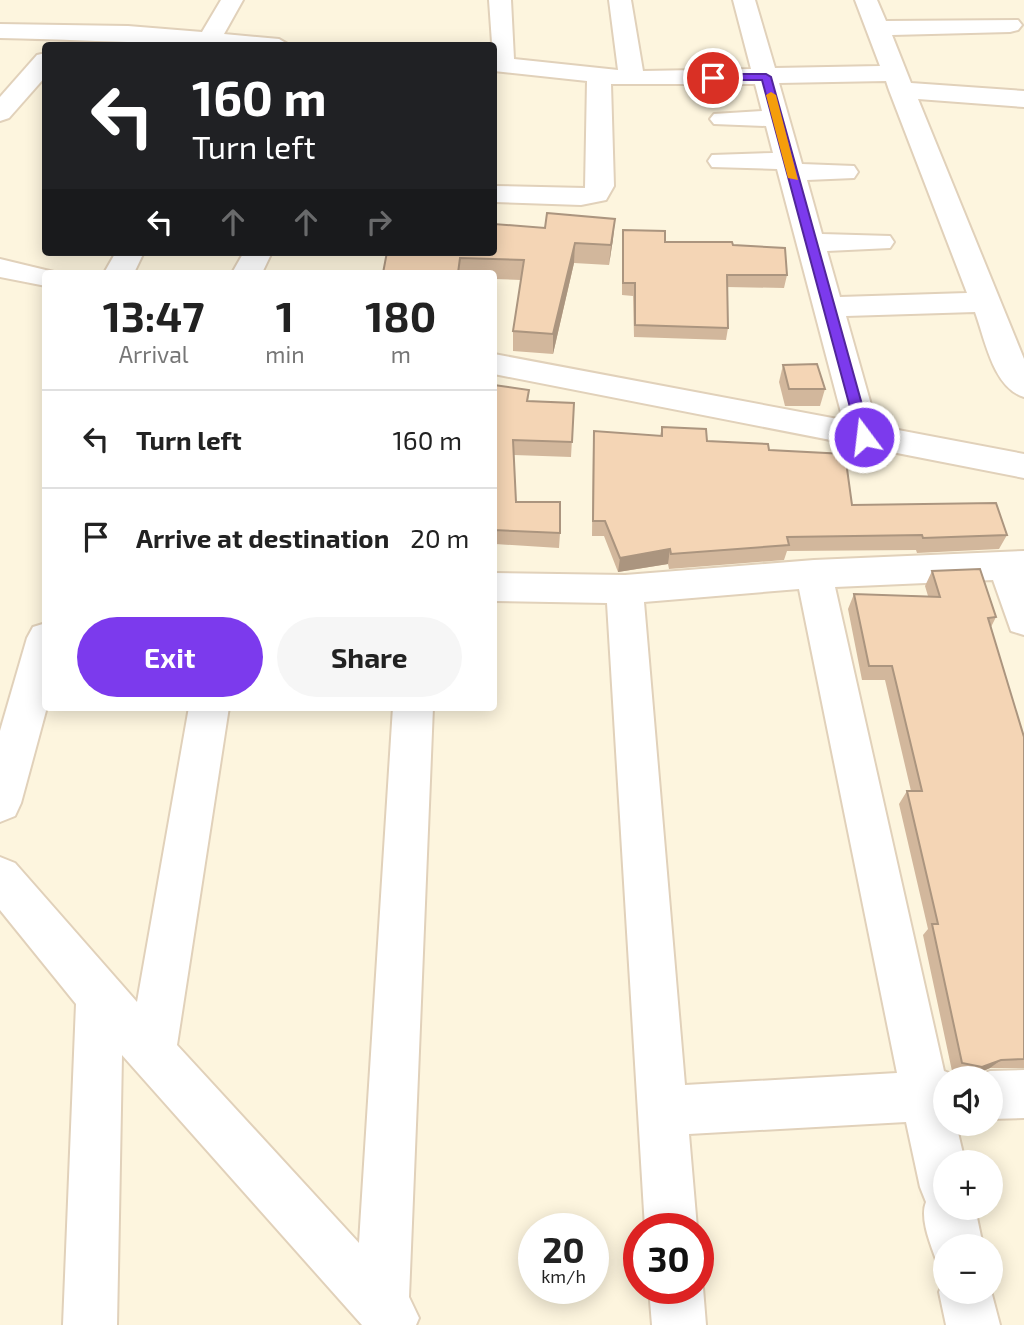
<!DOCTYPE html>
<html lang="en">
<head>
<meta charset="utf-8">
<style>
	body { margin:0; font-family:"Exo 2",sans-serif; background:#f6f6f6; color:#222; height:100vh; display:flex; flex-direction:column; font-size:26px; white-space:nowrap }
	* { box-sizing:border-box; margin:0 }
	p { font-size:23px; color:#767676 }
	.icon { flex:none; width:38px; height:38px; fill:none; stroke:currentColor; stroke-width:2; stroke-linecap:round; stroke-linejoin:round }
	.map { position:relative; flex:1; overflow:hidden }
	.panel { position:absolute; left:42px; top:270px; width:455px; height:441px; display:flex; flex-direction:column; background:#fff; border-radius:7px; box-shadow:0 4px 18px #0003 }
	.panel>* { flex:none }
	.banner { position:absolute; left:42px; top:42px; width:455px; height:214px; border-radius:7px; box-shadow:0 4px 18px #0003; background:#202124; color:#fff; overflow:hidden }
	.tools { position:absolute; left:933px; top:1066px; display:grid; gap:14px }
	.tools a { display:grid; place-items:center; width:70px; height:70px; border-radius:50%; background:#fff; box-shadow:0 4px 18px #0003; font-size:35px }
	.speed { position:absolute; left:518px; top:1213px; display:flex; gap:14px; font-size:35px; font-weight:700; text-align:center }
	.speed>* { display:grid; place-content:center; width:91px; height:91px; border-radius:50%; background:#fff; box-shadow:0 4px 18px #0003; line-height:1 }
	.speed small { font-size:18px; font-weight:400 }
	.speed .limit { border:10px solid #d22; background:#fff; color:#111 }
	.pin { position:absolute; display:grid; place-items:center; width:60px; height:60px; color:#fff; margin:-30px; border:4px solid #fff; border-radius:50%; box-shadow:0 2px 7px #0007 }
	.me { position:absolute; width:77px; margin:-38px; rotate:345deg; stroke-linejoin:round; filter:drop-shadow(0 0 5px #0008) }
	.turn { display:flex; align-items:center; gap:24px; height:147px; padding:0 35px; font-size:32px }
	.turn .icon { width:91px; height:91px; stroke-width:2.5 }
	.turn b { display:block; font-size:49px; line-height:60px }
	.lanes { display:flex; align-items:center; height:66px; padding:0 35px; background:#0003; justify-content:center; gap:35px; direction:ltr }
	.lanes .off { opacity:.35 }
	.eta { display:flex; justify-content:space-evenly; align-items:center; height:119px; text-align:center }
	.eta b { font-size:42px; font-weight:700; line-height:49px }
	.button { display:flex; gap:14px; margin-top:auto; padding:14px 35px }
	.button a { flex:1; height:80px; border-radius:42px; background:#7c3aed; color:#fff; font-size:28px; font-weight:700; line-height:80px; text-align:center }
	.button a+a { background:#f6f6f6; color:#222 }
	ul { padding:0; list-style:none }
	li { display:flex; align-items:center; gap:21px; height:98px; padding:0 35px; border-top:2px solid #e0e0e0 }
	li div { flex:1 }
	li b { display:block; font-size:26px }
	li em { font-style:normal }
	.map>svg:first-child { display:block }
</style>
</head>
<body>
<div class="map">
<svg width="1024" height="1325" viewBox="0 0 1024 1325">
	<rect width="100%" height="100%" fill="#fdf5de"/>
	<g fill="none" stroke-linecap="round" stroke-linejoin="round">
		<defs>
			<g id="minor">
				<path d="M 221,0 L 243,0 L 224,34 L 279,39 L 291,46 C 194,46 97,40 0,38 L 0,24 L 128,26 L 202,32 Z"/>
				<path d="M 489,0 L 511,0 L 514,59 L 618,70 L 609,0 L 631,0 L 643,71 L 751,69 L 733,0 L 755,0 L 775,68 L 880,66 L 855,0 L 877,0 L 886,21 L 1018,20 L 1022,25 L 1018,30 L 1010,32 L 892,35 L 911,83 L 1024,91 L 1024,107 L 918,99 L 1024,359 L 1024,397 C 993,388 985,339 975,312 L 846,316 L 877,426 L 1024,454 L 1024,478 L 494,374 L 494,354 L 843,420 L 777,169 L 712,167 L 708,161 L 712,155 L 773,153 L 766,126 L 714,124 L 710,119 L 714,114 L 762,111 L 755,84 L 611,84 L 614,186 L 606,200 L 581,205 L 494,202 L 494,186 L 585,188 L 587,81 L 494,71 ZM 886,81 L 889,90 L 967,293 L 840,297 L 827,251 L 890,248 L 894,242 L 890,236 L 822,234 L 807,180 L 854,178 L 858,172 L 854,166 L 802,164 L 779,83 Z"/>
				<polygon points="46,53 46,76 9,118 0,121 0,97 37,55"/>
				<polygon points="116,252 144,252 134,273 104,273"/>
				<polygon points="244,252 272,252 262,273 232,273"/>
				<polygon points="0,259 58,273 46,273 46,286 0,277"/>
				<path d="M 1024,551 L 1024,635 L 1011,631 L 993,580 L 835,587 L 944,1071 L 962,1078 L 945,1078 L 945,1124 L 956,1124 L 965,1162 L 945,1162 L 945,1208 L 975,1208 L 983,1246 L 945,1246 L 945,1267 L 938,1265 C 932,1248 919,1219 926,1202 L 920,1187 L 906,1122 L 689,1134 L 697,1228 L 645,1228 L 607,603 L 494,601 L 494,573 L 625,575 L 814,560 ZM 799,589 L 897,1073 L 685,1085 L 644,602 Z"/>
				<polygon points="46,623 47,707 21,803 15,816 0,822 0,731 27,638 33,627"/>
				<polygon points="189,707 229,707 177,1045 359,1243 393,707 433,707 409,1297 419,1318 416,1325 362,1325 122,1055 117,1325 63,1325 76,1004 0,910 0,857 15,863 137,1002"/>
				<polygon points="1024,1070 1024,1118 990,1119 990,1078 973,1078 990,1071"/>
				<polygon points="698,1277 703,1288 706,1325 652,1325 649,1288 698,1288"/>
				<polygon points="945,1278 945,1292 990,1292 990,1287 1000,1325 946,1325 939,1292"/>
			</g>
		</defs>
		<use href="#minor" stroke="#e1d1ba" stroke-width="4"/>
		<use href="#minor" fill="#fff" fill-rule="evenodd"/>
	</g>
	<g fill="#d2b79c">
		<polygon points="545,228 613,239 609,265 574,263 553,354 513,351 513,331 521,280 494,279 494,273 383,273"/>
		<polygon points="623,230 665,242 733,245 787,275 784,288 727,287 728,328 726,340 634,337 633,296 622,295 622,242"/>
		<polygon points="783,365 825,389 820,406 785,406 779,382"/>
		<polygon points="494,385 529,390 528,401 574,403 571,457 514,455 516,502 560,533 559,548 495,544 494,561"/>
		<polygon points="662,427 707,441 769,450 852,505 1007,535 999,549 917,553 916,550 787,551 784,560 669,569 668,564 618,572 604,536 592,536 593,446 594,431 660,436"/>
		<polygon points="932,571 996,617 991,627 1024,737 1024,1068 990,1068 972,1076 952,1071 923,935 928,929 899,804 907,791 911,791 885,680 862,680 848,609 854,594 928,596 925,586"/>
	</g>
	<g fill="#ab957f">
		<polygon points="615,219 613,239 609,265 611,245"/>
		<polygon points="575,243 574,263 553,354 553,334"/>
		<polygon points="670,549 668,564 618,572 620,558"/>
		<polygon points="1001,1060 990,1068 972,1076 982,1067"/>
	</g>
	<g fill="#f4d5b5" stroke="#ab957f" stroke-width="2">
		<polygon points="547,213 615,219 611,245 575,243 553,334 513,331 524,260 460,258 458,273 383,273 387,252 494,252 494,224 545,228"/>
		<polygon points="623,230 665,231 665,242 732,242 733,245 785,248 787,275 727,275 728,328 635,325 635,283 623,283"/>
		<polygon points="817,364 825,389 789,389 783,365"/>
		<polygon points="494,385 529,390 527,401 574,403 572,442 513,440 516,502 560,502 560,533 494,530 494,546"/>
		<polygon points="662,427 706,429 707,441 768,444 769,450 845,454 852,505 996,503 1007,535 923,538 922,535 787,537 789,545 671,554 670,549 620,558 605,521 593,521 594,431 662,436"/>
		<polygon points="980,569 996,617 988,618 1024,737 1024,1059 1001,1060 982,1067 962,1063 932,924 938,924 907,791 922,791 892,666 869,666 854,594 940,597 932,571"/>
	</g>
	<polygon fill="#7c3aed" stroke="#51269a" stroke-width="2" points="713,74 766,74 771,77 871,437 869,441 864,442 858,437 762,80 709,80 708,78"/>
	<polygon fill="#f59e0b" points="771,92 776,95 798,180 788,178 766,95"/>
</svg>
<div class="tools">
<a><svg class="icon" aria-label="sound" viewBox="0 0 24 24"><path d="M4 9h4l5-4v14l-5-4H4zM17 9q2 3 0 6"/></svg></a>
<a>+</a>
<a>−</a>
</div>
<div class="speed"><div>20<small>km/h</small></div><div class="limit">30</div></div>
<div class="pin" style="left:713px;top:78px;background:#d93025"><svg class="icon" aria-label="arrive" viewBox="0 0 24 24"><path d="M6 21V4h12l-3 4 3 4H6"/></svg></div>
<svg class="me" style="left:864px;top:437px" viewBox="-20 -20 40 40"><circle r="17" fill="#7c3aed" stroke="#fff" stroke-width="3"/><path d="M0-11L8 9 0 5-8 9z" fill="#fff"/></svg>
<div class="banner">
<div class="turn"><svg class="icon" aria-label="left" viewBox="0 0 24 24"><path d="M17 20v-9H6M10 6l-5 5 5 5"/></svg><div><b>160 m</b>Turn left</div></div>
<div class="lanes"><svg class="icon" aria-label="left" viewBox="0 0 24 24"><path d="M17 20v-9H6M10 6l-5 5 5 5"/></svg><svg class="icon off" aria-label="ahead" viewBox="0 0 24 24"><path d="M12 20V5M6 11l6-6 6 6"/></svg><svg class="icon off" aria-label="ahead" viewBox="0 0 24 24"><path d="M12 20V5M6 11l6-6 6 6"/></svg><svg class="icon off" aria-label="right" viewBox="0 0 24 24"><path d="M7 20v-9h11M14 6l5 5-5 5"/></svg></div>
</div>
<section class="panel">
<div class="eta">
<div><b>13:47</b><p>Arrival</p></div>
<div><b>1</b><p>min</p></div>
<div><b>180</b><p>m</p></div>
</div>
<ul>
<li><svg class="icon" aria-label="left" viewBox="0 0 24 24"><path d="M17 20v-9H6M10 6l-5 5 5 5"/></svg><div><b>Turn left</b></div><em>160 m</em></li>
<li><svg class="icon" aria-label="arrive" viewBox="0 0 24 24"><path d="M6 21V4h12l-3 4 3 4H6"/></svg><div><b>Arrive at destination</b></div><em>20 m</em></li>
</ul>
<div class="button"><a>Exit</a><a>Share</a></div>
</section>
</div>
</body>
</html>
